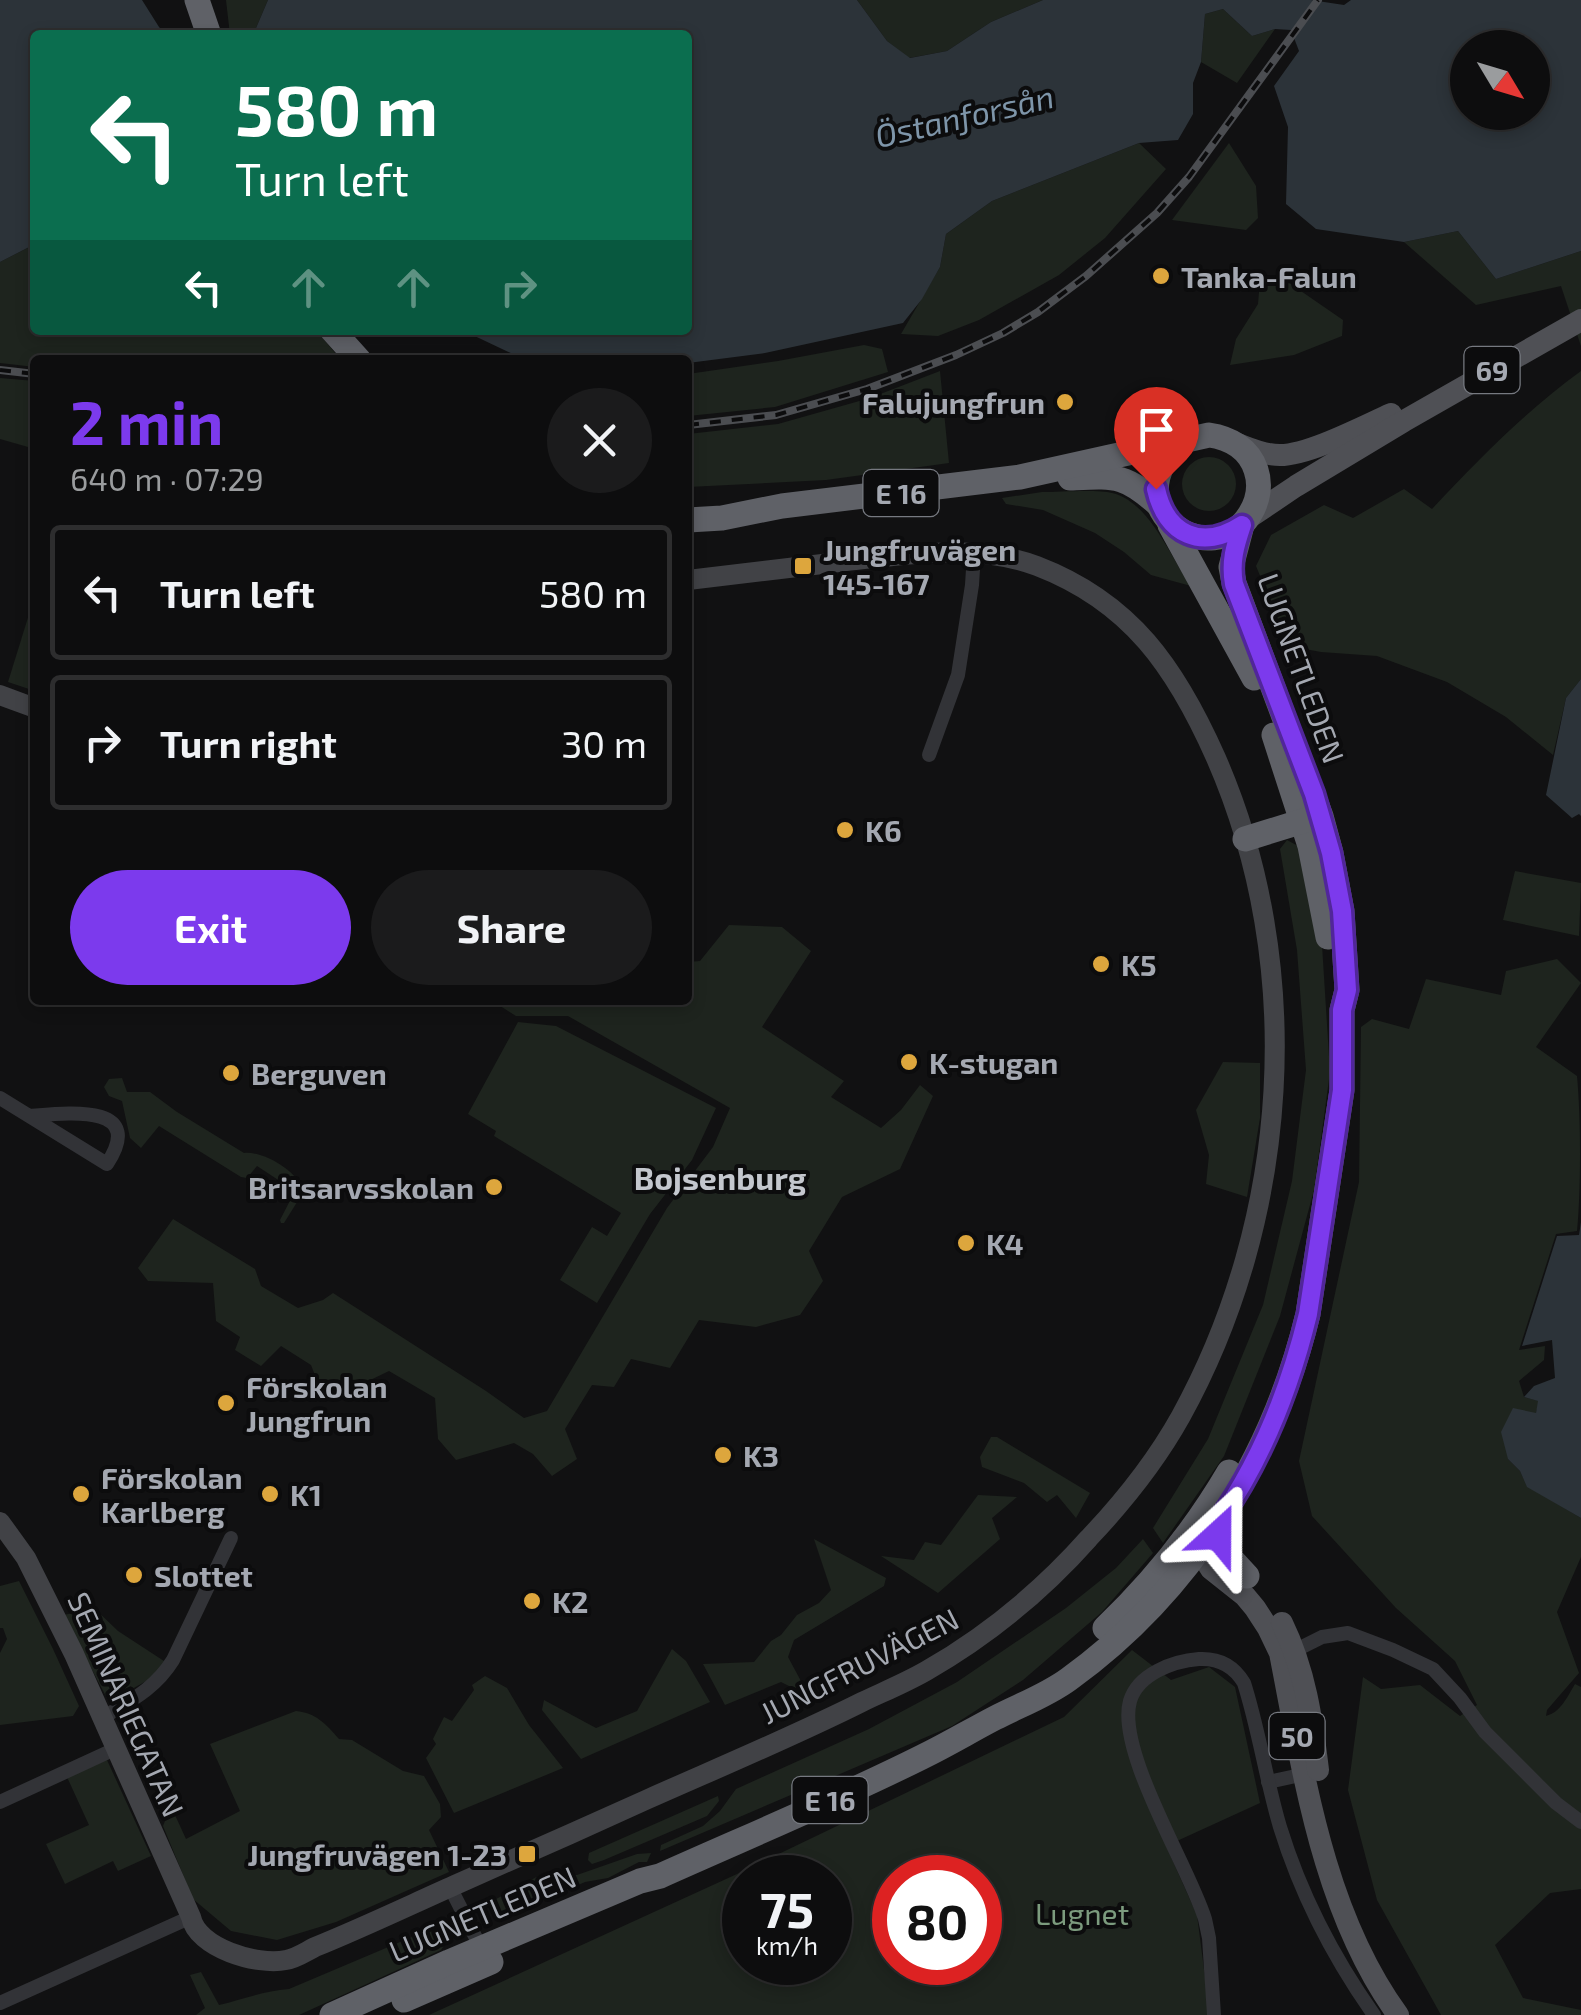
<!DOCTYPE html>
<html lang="en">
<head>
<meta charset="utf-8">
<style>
	body { margin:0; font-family:"Exo 2",sans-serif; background:#1b1b1c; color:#f1f3f6; height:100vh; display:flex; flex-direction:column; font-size:38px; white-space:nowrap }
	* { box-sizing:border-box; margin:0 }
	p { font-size:32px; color:#9a9c9e }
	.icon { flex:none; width:55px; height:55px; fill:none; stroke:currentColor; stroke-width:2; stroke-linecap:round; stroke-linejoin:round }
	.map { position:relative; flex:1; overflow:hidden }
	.drawer { position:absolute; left:30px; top:355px; width:662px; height:650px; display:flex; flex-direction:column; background:#0d0d0e; border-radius:10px; box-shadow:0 5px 15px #0003,0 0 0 2px #2d2d2e }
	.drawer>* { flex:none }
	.banner { position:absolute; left:30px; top:30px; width:662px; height:305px; border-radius:10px; box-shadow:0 5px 15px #0003,0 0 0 2px #2d2d2e; background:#0b6e4f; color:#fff; overflow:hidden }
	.needle { width:65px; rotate:128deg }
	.controls { position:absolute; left:1450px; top:30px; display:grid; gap:20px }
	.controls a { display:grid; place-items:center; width:100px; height:100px; border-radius:50%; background:#0d0d0e; box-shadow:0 5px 15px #0003,0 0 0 2px #2d2d2e; font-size:50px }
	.speed { position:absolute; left:722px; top:1855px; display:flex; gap:20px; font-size:50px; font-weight:700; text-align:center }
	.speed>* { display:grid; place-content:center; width:130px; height:130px; border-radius:50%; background:#0d0d0e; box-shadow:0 5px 15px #0003,0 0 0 2px #2d2d2e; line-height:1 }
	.speed small { font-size:25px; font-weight:400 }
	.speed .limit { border:15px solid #d22; background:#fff; color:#111 }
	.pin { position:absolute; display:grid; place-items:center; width:85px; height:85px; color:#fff; margin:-102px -42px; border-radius:50% 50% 50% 0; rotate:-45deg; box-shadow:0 0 10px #0007 }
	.pin .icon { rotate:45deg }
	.me { position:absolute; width:110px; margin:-55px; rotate:24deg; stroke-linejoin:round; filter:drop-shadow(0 0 8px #0008) }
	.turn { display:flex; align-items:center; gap:35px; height:210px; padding:0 40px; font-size:45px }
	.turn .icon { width:130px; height:130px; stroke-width:2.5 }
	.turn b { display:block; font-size:70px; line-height:85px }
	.lanes { display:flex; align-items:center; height:95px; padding:0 40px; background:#0003; justify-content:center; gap:50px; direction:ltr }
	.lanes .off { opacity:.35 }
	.round { display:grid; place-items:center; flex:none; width:105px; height:105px; border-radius:52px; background:#1b1b1c }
	.summary { display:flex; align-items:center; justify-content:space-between; height:170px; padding:0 40px }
	h1 { font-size:60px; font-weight:700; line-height:75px; color:#7c3aed }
	.action { display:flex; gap:20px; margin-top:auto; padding:20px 40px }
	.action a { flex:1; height:115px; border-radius:60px; background:#7c3aed; color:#fff; font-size:40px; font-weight:700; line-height:115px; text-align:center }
	.action a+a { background:#1b1b1c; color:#f1f3f6 }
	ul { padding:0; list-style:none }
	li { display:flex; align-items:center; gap:30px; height:135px; margin:0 20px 15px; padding:0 20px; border:5px solid #2d2d2e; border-radius:10px }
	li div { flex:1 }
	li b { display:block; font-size:38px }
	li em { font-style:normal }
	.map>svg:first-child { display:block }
</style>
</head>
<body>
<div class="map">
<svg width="1581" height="2015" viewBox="0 0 1581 2015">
	<rect width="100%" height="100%" fill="#111112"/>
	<g fill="#1e241e" fill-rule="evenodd">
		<polygon points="226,0 268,0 253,35 230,35"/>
		<polygon points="857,0 1043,0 991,22 947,51 909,58 887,41"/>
		<polygon points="1223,9 1252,36 1275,29 1237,83 1201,62 1205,14"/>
		<polygon points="1139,143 1166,169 1105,238 1059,275 979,320 938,336 901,334 940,267 946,234 992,201"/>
		<polygon points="1229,143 1256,186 1258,218 1246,230 1172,220"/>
		<polygon points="1458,231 1496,279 1581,251 1581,346 1561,286 1476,305 1404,242"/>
		<polygon points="35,244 35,330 316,330 341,360 35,360 35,367 0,363 0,262"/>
		<polygon points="1282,278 1343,320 1342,336 1294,355 1230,365 1236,339 1258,304 1260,280"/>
		<polygon points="864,345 882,349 888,372 775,407 688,416 688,374 778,361"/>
		<polygon points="940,371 949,463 826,480 688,487 688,434 778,424 870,398"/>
		<path d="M 1581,371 L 1581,679 L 1566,698 L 1553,755 L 1506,717 L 1447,682 L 1377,656 L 1321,652 L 1289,646 L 1256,566 L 1271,535 L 1324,505 L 1353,518 L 1404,489 L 1432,509 C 1479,459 1526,411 1581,371 Z"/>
		<polygon points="0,378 35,381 35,449 0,439"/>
		<circle cx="1209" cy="484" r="27"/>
		<path d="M 1042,492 C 1059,492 1098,489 1112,493 C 1150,502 1170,557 1191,586 L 1151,575 L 1124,552 L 1095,533 L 1043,510 L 1006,504 L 1002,498 Z"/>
		<polygon points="35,595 35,691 8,682"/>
		<polygon points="1287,840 1298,846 1322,945 1330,1072 1314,1190 1280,1316 1224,1456 1163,1543 1153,1528 1208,1439 1263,1305 1292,1181 1306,1070 1297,950 1280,849"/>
		<polygon points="1515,871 1581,883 1579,936 1503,920"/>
		<polygon points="729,925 782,927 811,951 762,1027 844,1081 831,1097 881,1128 901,1110 920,1085 933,1096 900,1169 842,1197 809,1251 823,1281 800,1315 756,1327 699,1320 670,1368 631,1359 614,1387 592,1385 565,1429 577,1459 552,1476 533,1454 514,1443 456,1460 438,1439 435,1398 389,1371 331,1399 322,1393 311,1365 281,1346 261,1366 235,1350 240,1337 216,1321 213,1283 148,1281 138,1268 173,1219 255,1269 261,1286 298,1308 323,1300 333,1293 486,1391 524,1418 547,1411 667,1208 713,1147 730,1108 568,1016 516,1016 491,1000 688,1000 688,962 700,961"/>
		<path d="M 1557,959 L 1581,983 L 1536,1047 L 1577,1076 C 1581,1119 1581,1189 1577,1231 L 1556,1234 L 1519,1350 L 1545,1346 L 1544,1360 L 1519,1381 L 1524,1397 L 1539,1401 L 1536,1413 L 1508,1459 L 1520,1471 L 1527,1486 L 1581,1518 L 1581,1557 L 1557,1612 L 1579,1673 L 1547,1710 L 1546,1716 C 1561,1712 1567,1697 1575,1684 L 1581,1687 L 1581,1889 L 1550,1893 L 1495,1945 L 1523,1998 L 1581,2010 L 1581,2015 L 1441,2015 L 1377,1900 L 1348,1790 L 1363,1677 L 1381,1689 L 1420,1685 L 1460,1716 L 1477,1705 L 1455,1661 L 1396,1608 L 1312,1516 L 1299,1461 L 1359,1182 L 1361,1027 L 1372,1019 L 1409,1029 L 1426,979 L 1501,995 L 1506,971 Z"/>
		<polygon points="518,1022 556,1026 716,1108 692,1160 650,1214 597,1303 560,1280 592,1227 607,1236 621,1213 494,1136 496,1131 468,1114"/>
		<polygon points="1223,1062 1260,1063 1260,1118 1247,1197 1206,1184 1209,1155 1196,1110"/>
		<path d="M 122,1078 L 127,1092 L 150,1092 L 177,1112 L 244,1153 C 264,1151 297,1171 304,1191 L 284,1223 L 281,1223 L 280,1220 L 295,1191 L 257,1166 L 247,1178 L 241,1177 L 159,1126 L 141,1148 L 130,1138 L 122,1101 L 109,1096 L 104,1087 L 109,1079 Z"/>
		<polygon points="991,1437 997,1437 1090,1493 1076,1518 1057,1495 1047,1502 1024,1483 982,1467 980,1457"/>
		<polygon points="978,1495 1017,1497 992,1518 1000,1539 938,1593 881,1556 914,1560 925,1542 941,1545"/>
		<polygon points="814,1539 886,1578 884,1586 794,1640 788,1657 809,1696 781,1682 725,1705 703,1664 754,1662 771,1641 781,1635 797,1615 819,1603 831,1590"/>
		<polygon points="1143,1539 1153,1553 1102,1612 1023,1680 952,1726 660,1851 661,1845 703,1826 720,1811 736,1789 869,1729 957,1682 1066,1608 1116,1568"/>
		<polygon points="19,1581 53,1649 79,1706 73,1716 0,1725 0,1653 7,1639 3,1628 0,1628 0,1586"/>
		<polygon points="95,1609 118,1631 167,1663 148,1680 109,1702 63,1615"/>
		<polygon points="672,1649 686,1661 710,1702 581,1759 542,1710 544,1700 596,1728 637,1711"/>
		<path d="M 1132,1650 L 1171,1680 L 1209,1667 L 1235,1687 L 1260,1803 L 1166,1846 L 1197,1915 L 1205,1977 L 1215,2015 L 429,2015 L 737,1874 L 1064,1717 ZM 745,1878 L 830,1878 L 830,1962 L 745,1962 ZM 895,1878 L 980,1878 L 980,1962 L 895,1962 Z"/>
		<polygon points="485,1676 507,1688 529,1725 563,1768 454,1813 426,1758 436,1744 433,1739 444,1717 452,1721 474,1690 472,1685"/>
		<path d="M 296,1711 C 316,1713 326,1724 339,1739 L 352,1740 L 403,1771 L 424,1776 L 440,1804 L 441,1817 L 429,1830 L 449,1872 L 336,1922 L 277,1940 L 231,1931 L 193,1899 L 163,1826 L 165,1821 L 175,1815 L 186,1839 L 240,1811 L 210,1744 Z"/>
		<polygon points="107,1760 151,1856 118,1871 113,1861 65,1884 46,1844 89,1825 67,1777"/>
		<polygon points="718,1796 719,1801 707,1816 604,1860 592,1864 588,1860 589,1853"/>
		<polygon points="651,1853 647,1862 639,1862 608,1878 585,1882 504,1918 495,1917 487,1904 542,1874 577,1875 637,1854"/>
		<path d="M 445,1923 L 451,1935 L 441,1950 L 299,2015 L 196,2015 L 205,2008 L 190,1975 L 201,1972 L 219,2005 C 243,1999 264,1991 289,1989 Z"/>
	</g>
	<g fill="#2c3339" fill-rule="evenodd">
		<polygon points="0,0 142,0 159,27 166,35 35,35 35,244 0,262"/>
		<path d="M 268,0 L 857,0 L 887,41 L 910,58 L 947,51 L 991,22 L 1043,0 L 1311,0 L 1344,5 L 1351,0 L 1581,0 L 1581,251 L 1496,279 L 1458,231 L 1404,242 L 1316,229 L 1286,204 L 1288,127 L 1274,86 L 1299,51 L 1291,30 L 1275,29 L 1252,36 L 1223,9 L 1205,14 L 1201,62 L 1193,83 L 1193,114 L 1178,140 L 1139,143 L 992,201 L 946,234 L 940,267 L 922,299 L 903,323 L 765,353 L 688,363 L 688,360 L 532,360 L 515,355 L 462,330 L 688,330 L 688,35 L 253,35 ZM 1468,48 L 1532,48 L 1532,112 L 1468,112 Z"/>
		<polygon points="1581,679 1581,816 1579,814 1572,818 1546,795 1566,698"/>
		<polygon points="1581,1222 1581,1518 1527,1487 1520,1471 1508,1459 1501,1432 1513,1408 1536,1413 1538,1401 1524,1397 1534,1386 1555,1378 1552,1340 1522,1346 1557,1236 1579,1235"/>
	</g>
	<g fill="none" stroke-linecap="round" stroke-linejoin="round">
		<g stroke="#323337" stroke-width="14">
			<polyline points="929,755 958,675 972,585 974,553"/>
			<path d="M 0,1098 L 107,1164 C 147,1103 67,1113 30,1116"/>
			<polyline points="1296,1650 1322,1637 1348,1633 1393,1650 1433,1669 1460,1698 1485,1732 1556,1803 1581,1822"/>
			<path d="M 102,1718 C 130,1701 155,1689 173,1660 L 231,1538"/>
			<polyline points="1268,1782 1305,1774"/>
			<polyline points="0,1802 115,1749"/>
			<polyline points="450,1887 481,1948"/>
			<polyline points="0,2003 191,1917"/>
			<path d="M 1214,2015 L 1209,1938 L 1205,1919 C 1189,1867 1116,1751 1130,1701 C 1138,1674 1173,1661 1199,1659 C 1219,1658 1234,1666 1244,1683 C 1259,1730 1266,1780 1280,1827 C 1301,1895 1333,1957 1374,2015"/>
		</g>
		<g stroke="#414246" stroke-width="20">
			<polyline points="0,695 35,708"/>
			<path d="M 0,1522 L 26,1558 L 74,1654 L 191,1917 C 197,1948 257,1966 286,1960 C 297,1958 305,1952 315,1947 C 362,1928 408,1906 455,1885 C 519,1857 584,1828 648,1799 C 720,1767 792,1737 862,1702 C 883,1692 905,1683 926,1671 C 987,1636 1042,1591 1089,1538 C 1124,1501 1156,1461 1181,1416 C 1290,1218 1307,966 1216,758 C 1176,668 1131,602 1037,566 C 973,542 905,555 839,562 C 789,568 738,574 688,580"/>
		</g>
		<g stroke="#4f5055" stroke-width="22">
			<path d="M 1235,443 C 1250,449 1264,455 1280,455 C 1309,455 1364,426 1391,414"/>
			<polyline points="1247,519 1296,486 1404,421 1581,320"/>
			<path d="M 1199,1550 L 1211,1569 L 1245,1596 L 1255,1608 L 1268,1628 L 1280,1653 C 1304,1775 1323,1912 1398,2015"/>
			<path d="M 1282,1623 C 1305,1670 1312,1719 1318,1770"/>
		</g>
		<g stroke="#5f6167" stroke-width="25">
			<polyline points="197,0 209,35"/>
			<polyline points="332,330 359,360"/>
			<path d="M 1070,478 C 1116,476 1125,474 1160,506"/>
			<path d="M 688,520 L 722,518 L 782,506 L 1020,477 L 1209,435 C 1230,438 1249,449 1256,470 C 1261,485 1258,501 1250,514 C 1214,574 1109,511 1181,441"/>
			<polyline points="1170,525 1254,678"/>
			<polyline points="1274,735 1310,846 1328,937"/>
			<polyline points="1245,839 1316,817"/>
			<polyline points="1216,1525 1223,1550 1247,1576"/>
			<path d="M 1105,1628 C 1153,1582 1195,1530 1229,1472"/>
			<polyline points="404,2000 491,1962"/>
			<path d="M 332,2015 L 449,1962 L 640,1881 L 660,1876 C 747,1837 836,1800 922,1757 C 947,1745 970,1731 995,1718 C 1020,1705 1046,1696 1069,1679 C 1191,1591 1273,1458 1308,1314 L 1342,1090 L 1342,1010 L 1347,990 L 1342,911 L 1331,853 L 1321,816 L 1234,583 L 1231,567 L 1242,525"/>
		</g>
		<defs>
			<g id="rail">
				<polyline points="0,370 35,374"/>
				<polyline points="688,425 776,415 867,389 956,355 1003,333 1038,312 1086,276 1157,213 1189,177 1318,0"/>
			</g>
		</defs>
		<use href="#rail" stroke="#4b4d51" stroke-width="8"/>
		<use href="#rail" stroke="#0c0c0d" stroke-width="4" stroke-dasharray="11" stroke-linecap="butt"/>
	</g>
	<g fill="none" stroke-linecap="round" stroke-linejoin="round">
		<defs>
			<path id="route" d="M 1156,489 C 1166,535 1202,551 1242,525 C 1235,546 1230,562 1234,584 L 1314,794 L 1331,853 L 1342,911 L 1347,990 L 1342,1010 L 1342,1090 L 1308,1314 C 1290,1388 1261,1462 1216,1525 L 1218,1535"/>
		</defs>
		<use href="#route" stroke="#51269a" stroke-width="25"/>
		<use href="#route" stroke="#7c3aed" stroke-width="18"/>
	</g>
	<g fill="#dda63d" stroke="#0c0c0d" stroke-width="4">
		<circle cx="1161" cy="276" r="10"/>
		<circle cx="1065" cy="402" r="10"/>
		<rect x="793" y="556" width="20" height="20" rx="5"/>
		<circle cx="845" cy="830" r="10"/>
		<circle cx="1101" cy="964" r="10"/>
		<circle cx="909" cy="1062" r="10"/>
		<circle cx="231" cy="1073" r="10"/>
		<circle cx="494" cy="1187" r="10"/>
		<circle cx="966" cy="1243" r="10"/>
		<circle cx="226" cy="1403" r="10"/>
		<circle cx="723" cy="1455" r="10"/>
		<circle cx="81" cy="1494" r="10"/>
		<circle cx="270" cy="1494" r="10"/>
		<circle cx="134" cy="1575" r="10"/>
		<circle cx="532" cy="1601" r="10"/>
		<rect x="517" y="1844" width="20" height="20" rx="5"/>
	</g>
	<g text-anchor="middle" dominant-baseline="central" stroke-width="8" stroke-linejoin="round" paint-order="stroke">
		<g fill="#0c0c0d" stroke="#767980" stroke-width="2.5">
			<rect x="1464.5" y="347" width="55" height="46" rx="8"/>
			<rect x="863.5" y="470" width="75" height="46" rx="8"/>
			<rect x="1269.5" y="1713" width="55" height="46" rx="8"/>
			<rect x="792.5" y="1777" width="75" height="46" rx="8"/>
		</g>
		<g font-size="28" font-weight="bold" fill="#a4a8b1">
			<text x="1492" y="370">69</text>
			<text x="901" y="493">E 16</text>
			<text x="1297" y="1736">50</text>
			<text x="830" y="1800">E 16</text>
		</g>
		<g font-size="30" font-weight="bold" fill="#a4a8b1" stroke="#0c0c0d" text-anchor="start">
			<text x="1181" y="276">Tanka-Falun</text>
			<text x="1045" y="402" text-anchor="end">Falujungfrun</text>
			<text x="823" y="549">Jungfruvägen<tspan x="823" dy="34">145-167</tspan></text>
			<text x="865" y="830">K6</text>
			<text x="1121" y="964">K5</text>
			<text x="929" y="1062">K-stugan</text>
			<text x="251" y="1073">Berguven</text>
			<text x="474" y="1187" text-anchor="end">Britsarvsskolan</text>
			<text x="986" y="1243">K4</text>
			<text x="246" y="1386">Förskolan<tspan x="246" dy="34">Jungfrun</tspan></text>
			<text x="743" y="1455">K3</text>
			<text x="101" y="1477">Förskolan<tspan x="101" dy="34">Karlberg</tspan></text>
			<text x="290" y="1494">K1</text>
			<text x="154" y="1575">Slottet</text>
			<text x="552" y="1601">K2</text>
			<text x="507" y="1854" text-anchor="end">Jungfruvägen 1-23</text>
		</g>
		<g font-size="30" fill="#a4a8b1" stroke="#0c0c0d">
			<text transform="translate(1302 668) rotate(70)">LUGNETLEDEN</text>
			<text transform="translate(859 1665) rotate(-27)">JUNGFRUVÄGEN</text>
			<text transform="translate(127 1704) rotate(66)">SEMINARIEGATAN</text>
			<text transform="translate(482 1913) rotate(-23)">LUGNETLEDEN</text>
		</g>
		<g font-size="30" fill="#7c9b7e" stroke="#0c0c0d">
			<text x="1082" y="1913">Lugnet</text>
		</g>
		<g font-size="32" font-style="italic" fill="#7e95a9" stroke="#0c0c0d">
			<text transform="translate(964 115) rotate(-13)">Östanforsån</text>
		</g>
		<g font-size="32" font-weight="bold" fill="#c4c7ce" stroke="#0c0c0d">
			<text x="720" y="1177">Bojsenburg</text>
		</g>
	</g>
</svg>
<div class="controls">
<a><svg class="needle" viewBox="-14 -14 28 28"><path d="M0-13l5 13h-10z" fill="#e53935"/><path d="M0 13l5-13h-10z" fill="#9a9c9e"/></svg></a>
</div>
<div class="speed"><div>75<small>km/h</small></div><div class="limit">80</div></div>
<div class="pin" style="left:1156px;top:489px;background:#d93025"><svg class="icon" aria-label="arrive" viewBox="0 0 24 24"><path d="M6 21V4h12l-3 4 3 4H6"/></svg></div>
<svg class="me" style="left:1218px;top:1535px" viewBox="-20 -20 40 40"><path d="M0-17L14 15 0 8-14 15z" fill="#7c3aed" stroke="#fff" stroke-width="4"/></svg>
<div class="banner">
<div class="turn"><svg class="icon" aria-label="left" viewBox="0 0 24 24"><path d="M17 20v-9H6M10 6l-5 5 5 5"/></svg><div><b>580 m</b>Turn left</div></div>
<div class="lanes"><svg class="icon" aria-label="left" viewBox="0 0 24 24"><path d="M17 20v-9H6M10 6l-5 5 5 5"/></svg><svg class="icon off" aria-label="ahead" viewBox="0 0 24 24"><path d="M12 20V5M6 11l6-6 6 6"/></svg><svg class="icon off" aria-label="ahead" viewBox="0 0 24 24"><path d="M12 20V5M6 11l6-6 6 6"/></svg><svg class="icon off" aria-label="right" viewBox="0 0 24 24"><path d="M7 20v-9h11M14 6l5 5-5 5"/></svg></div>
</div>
<section class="drawer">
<div class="summary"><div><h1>2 min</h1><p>640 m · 07:29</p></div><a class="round"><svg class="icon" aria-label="close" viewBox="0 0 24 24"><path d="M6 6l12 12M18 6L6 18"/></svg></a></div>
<ul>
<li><svg class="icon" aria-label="left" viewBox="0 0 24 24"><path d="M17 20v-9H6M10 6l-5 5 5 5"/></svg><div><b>Turn left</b></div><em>580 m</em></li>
<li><svg class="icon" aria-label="right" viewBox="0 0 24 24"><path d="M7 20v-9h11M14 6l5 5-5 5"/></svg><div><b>Turn right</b></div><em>30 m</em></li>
</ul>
<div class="action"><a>Exit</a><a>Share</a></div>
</section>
</div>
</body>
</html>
